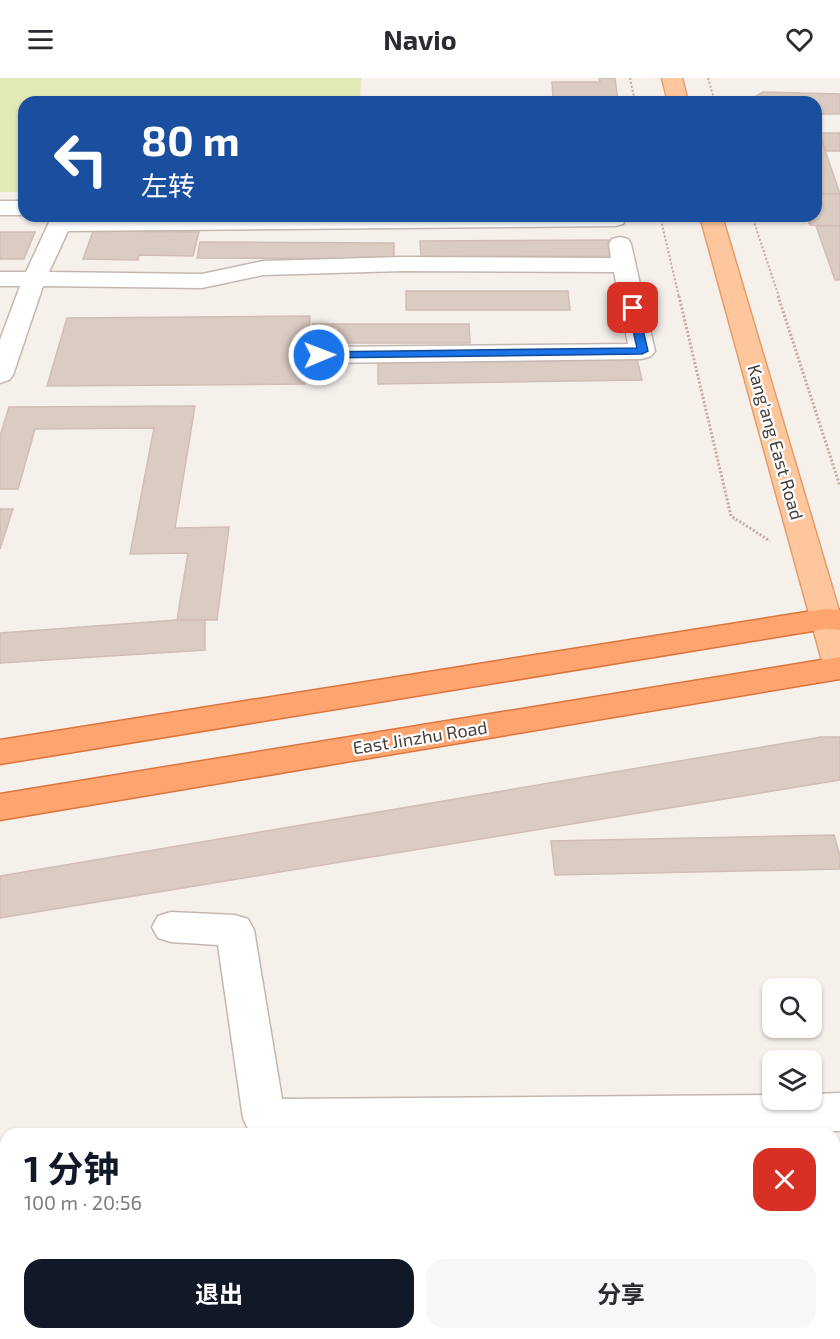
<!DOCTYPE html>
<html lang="zh">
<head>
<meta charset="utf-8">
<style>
	body { margin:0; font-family:"Exo 2","Noto Sans SC",sans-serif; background:#f7f7f7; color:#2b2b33; height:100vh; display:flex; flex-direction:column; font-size:22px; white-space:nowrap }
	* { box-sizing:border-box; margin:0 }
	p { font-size:20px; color:#7c7c81 }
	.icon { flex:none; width:33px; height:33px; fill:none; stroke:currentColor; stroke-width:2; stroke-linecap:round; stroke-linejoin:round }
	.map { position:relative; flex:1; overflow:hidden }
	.details { position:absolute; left:0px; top:1050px; width:840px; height:212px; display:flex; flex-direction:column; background:#fff; border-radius:18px 18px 0 0; box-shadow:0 2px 4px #0004 }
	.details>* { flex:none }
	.hud { position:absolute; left:18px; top:18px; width:804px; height:126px; border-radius:18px; box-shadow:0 2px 4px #0004; background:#1a4fa0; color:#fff; overflow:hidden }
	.tools { position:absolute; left:762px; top:900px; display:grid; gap:12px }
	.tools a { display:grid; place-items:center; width:60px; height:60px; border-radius:12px; background:#fff; box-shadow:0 2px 4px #0004; font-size:30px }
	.pin { position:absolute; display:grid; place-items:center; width:51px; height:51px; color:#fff; margin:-26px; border-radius:12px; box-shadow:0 3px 9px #0006 }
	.me { position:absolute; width:66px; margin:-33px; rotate:89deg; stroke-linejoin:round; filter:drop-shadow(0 0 4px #0008) }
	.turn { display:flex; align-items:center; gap:21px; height:126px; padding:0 24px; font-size:27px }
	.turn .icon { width:78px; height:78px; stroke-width:2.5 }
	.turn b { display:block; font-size:42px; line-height:51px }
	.round { display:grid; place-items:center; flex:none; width:63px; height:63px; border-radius:18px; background:#f7f7f7 }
	.overview { display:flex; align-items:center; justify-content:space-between; height:102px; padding:0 24px }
	h1 { font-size:36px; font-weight:700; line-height:45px; color:#111827 }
	.cta { display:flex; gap:12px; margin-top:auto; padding:12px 24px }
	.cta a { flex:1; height:69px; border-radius:18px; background:#111827; color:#fff; font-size:24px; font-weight:700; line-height:69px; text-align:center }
	.cta a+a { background:#f7f7f7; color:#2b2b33 }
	header { display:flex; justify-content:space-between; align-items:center; height:78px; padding:0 24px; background:#fff; font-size:27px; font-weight:700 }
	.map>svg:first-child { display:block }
</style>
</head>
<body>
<header><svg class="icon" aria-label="menu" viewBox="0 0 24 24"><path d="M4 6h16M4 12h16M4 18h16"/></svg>Navio<svg class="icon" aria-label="heart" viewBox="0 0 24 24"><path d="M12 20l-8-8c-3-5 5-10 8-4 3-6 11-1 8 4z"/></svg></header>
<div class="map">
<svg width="840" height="1261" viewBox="0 0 840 1261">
	<rect width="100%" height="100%" fill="#f6f0eb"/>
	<polygon fill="#e1e9b5" points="0,0 361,0 360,23 154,19 140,24 24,24 24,114 0,114"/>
	<g fill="#dacbc3" stroke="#d2bdb4" stroke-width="1.5">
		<polygon points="599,0 615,0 618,24 606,24 605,19 553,19 552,4 600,4"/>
		<polygon points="763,14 840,16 840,36 816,36 816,24 756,24 754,19"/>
		<polygon points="816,55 819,55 840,116 816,116"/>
		<polygon points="819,55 840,55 840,73 826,73"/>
		<polygon points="816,116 840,116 840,148 810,147 806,138 816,138"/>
		<polygon points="816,148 840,148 840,202 835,202"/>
		<polygon points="93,153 199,154 193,178 139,177 138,182 83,181"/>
		<polygon points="0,154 35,154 24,181 0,181"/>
		<polygon points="609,162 612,178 421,179 420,163"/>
		<polygon points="200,164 394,165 394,181 197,180"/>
		<polygon points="406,213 568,213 570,232 406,232"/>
		<polygon points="310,238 305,306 47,308 67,240"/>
		<polygon points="313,246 469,246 470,265 311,265"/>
		<polygon points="637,281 642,302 378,306 378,285"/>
		<polygon points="195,328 175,450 229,449 217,542 177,542 188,475 130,476 154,350 35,351 18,411 0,411 0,358 9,329"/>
		<polygon points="0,431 13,431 0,471"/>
		<polygon points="177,542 205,542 205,572 0,585 0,555"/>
		<polygon points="821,659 840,659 840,702 0,840 0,798"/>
		<polygon points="834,757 840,778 840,791 555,797 551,763"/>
	</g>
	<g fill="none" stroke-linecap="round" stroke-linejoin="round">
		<defs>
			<g id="minor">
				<rect x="0" y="123" width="24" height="14"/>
				<polygon points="52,138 624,138 626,141 623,146 615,148 68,153 49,194 202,196 263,183 402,179 611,180 609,166 612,161 620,159 628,161 631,166 655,273 651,278 642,281 319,285 310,282 306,277 310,272 319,269 628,266 614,194 402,193 263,197 202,210 43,208 13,297 9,302 0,305 0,262 20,208 0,208 0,194 26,194"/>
				<polygon points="171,834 235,837 248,841 254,852 282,1021 772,1017 772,1022 812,1022 812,1016 840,1015 840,1053 677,1056 256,1056 249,1053 243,1040 218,867 171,864 158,860 152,849 158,838"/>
			</g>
			<g id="major">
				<polygon points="662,0 682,0 688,24 668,24"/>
				<polygon points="700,138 722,138 840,536 840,601 829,598 824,590"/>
			</g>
			<g id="highway">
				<polygon points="825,531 840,532 840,552 825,551 0,686 0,662"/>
				<polygon points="840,579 840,601 0,742 0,716"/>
			</g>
		</defs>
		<use href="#minor" stroke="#c4b7b1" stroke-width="3"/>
		<use href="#major" stroke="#e59c6a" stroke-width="3"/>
		<use href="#highway" stroke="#de743d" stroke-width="3"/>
		<g stroke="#c3ac9f" stroke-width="2" stroke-dasharray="2 2" stroke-linecap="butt">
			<polyline points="630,0 635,24"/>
			<polyline points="708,0 715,24"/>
			<polyline points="660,138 679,219"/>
			<polyline points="752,138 779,219"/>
		</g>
		<g stroke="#c3ac9f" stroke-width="3" stroke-dasharray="2 2" stroke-linecap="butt">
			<polyline points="679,218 731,438 770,463"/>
			<polyline points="778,218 840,408"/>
		</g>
		<use href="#minor" fill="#fff" fill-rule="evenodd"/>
		<use href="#major" fill="#fec69c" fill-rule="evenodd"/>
		<use href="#highway" fill="#fea46e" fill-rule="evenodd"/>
	</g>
	<polygon fill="#1a73e8" stroke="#114b97" stroke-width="1.5" points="633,227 638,230 648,273 642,276 319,280 314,277 319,274 637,270 628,230"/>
	<g text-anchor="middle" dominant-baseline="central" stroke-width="4.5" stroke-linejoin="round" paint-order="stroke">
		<g font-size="18" fill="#4a3e39" stroke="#fff">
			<text transform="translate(776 364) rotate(74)">Kang'ang East Road</text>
			<text transform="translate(420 659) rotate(-9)">East Jinzhu Road</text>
		</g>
	</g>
</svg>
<div class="tools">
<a><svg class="icon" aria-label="search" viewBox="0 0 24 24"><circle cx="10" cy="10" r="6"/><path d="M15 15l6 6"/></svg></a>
<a><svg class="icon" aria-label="layers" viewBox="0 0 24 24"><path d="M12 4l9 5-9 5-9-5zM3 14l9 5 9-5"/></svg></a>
</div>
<div class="pin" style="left:633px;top:230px;background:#d93025"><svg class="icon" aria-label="arrive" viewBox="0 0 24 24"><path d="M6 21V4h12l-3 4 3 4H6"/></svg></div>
<svg class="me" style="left:319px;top:277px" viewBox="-20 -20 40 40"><circle r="17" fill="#1a73e8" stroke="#fff" stroke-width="3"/><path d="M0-11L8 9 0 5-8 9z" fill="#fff"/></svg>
<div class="hud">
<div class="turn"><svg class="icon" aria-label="left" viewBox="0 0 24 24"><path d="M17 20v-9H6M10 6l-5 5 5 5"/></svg><div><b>80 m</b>左转</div></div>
</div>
<section class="details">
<div class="overview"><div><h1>1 分钟</h1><p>100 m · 20:56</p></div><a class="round" style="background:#d93025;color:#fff"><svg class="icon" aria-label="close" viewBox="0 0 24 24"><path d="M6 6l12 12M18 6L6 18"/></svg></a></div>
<div class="cta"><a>退出</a><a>分享</a></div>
</section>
</div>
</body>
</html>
